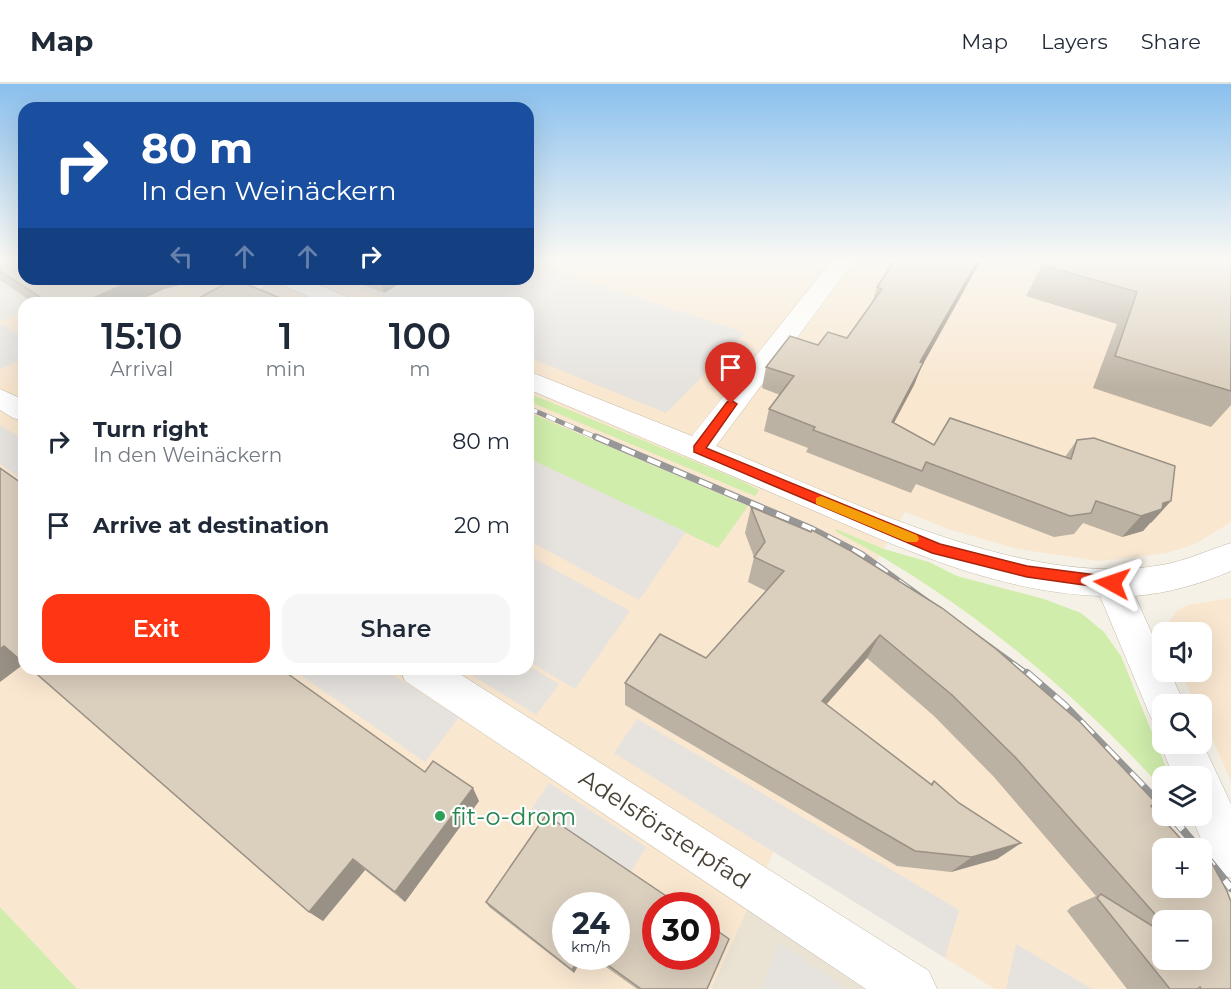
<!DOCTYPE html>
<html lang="en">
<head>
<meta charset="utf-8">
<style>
	body { margin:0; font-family:Montserrat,sans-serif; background:#f6f6f7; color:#1f2937; height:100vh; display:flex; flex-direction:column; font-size:22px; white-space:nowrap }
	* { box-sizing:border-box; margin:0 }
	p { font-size:20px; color:#747a83 }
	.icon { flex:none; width:33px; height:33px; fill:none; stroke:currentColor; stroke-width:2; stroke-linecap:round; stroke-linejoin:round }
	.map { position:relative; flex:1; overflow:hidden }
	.sheet { position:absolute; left:18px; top:213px; width:516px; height:378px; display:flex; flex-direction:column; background:#fff; border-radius:18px; box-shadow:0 6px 24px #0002 }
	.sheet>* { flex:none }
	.banner { position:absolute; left:18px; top:18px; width:516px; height:183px; border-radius:18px; box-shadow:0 6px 24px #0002; background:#1a4fa0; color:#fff; overflow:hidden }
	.controls { position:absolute; left:1152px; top:538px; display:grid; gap:12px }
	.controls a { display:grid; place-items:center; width:60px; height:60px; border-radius:12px; background:#fff; box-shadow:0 6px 24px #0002; font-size:30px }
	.speed { position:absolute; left:552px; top:808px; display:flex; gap:12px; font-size:30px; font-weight:700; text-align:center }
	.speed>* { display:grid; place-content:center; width:78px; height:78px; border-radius:50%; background:#fff; box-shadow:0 6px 24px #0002; line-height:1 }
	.speed small { font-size:15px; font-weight:400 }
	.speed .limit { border:9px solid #d22; background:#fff; color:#111 }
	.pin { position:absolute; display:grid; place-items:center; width:51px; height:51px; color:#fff; margin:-62px -26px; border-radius:50% 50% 50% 0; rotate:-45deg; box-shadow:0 0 6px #0007 }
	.pin .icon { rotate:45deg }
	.me { position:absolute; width:66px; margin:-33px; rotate:275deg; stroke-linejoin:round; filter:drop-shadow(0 0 4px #0008) }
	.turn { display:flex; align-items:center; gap:21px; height:126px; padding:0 24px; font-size:27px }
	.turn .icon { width:78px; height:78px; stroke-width:2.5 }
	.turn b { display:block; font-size:42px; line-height:51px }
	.lanes { display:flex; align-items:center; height:57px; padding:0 24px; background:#0003; justify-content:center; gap:30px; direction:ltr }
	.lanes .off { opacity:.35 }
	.eta { display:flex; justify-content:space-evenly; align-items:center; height:102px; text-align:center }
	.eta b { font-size:36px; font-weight:600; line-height:42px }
	.action { display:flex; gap:12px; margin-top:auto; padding:12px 24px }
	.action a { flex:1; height:69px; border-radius:18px; background:#ff3614; color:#fff; font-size:24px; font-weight:600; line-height:69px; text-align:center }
	.action a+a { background:#f6f6f7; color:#1f2937 }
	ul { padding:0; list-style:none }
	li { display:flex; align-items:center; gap:18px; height:84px; padding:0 24px }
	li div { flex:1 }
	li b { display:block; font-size:22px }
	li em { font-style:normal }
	header { display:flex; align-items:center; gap:36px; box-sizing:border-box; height:84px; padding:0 30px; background:#fff; border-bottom:2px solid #e0e1e3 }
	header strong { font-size:28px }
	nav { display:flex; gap:33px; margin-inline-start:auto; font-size:21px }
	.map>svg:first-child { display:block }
</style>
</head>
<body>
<header>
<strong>Map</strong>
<nav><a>Map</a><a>Layers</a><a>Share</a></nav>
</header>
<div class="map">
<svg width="1231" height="905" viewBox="0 0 1231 905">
	<rect width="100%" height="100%" fill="#f5f1e7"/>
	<polygon fill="#eae3d4" points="747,825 865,905 711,905"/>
	<g fill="#f9e7d0" fill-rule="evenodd">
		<path d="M 0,176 L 24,195 L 528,195 L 528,176 L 1231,176 L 1231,438 L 1195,460 L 1167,469 L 1100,477 L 1018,465 L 948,445 L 905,428 L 884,465 L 836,445 L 880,472 L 872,484 L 1165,751 L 1174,744 L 1191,765 L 1162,765 L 1162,804 L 1202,804 L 1231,905 L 995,905 L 774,767 L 711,905 L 77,905 L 0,823 ZM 24,219 L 528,219 L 528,585 L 24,585 ZM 566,822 L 616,822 L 616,873 L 566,873 ZM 656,822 L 706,822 L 706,873 L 656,873 ZM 1162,837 L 1202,837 L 1202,876 L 1162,876 Z"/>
		<polygon points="1231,514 1231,697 1202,632 1202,621 1196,621 1181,588 1202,588 1202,549 1168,549 1168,547 1170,536 1178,526 1188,521"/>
	</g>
	<g fill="#d0edac">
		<polygon points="528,309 737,395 759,406 755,412 528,317"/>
		<polygon points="528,328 748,422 718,464 528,375"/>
		<path d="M 836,445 L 884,465 L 929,478 L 957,492 L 1044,515 L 1081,529 L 1104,548 L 1121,572 L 1170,693 L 1162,693 L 1162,704 C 1070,603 957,510 835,447 Z"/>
		<polygon points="0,823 77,905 0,905"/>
	</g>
	<g fill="#e6e3df">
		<polygon points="528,177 745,249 666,329 528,273 528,219 396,219 338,195 528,195"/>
		<polygon points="0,196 34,219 24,219 24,227 0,237"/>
		<polygon points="0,240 24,252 24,275 0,285"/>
		<polygon points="0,341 24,356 24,397 0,380"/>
		<polygon points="528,374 686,448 639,516 528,456"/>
		<polygon points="528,471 630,527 575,605 528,577"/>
		<polygon points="528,581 559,600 536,631 462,585 528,585"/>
		<polygon points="292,585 383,585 459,633 425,678"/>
		<polygon points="637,635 959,826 945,874 614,669"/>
		<polygon points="549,699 646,763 628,793 531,726"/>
		<polygon points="779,859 847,905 762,905"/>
		<polygon points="1016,860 1092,905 1006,905"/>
	</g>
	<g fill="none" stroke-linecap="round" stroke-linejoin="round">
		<defs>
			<g id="street">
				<path d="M 832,176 L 855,176 L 716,362 C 843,413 1024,506 1162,481 C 1186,477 1208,466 1231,459 L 1231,487 C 1200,500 1169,509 1135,512 L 1162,572 L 1162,588 L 1170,588 L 1185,621 L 1162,621 L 1162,638 L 1151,634 L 1100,512 C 992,508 894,461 796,419 C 707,381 617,343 528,305 L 528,287 L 692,352 Z"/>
				<polygon points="247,195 304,195 350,214 354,219 322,219 274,197 238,219 209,219 213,214"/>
				<polygon points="0,305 24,316 24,337 13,334 0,326"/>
				<polygon points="400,585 452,585 929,887 937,905 866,905 405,597"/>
				<polygon points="1162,655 1162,660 1202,658 1231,720 1231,794 1215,787 1191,732 1202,732 1202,693 1174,693 1160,660"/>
			</g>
		</defs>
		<use href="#street" stroke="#c2b9a8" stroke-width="1"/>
		<use href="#street" fill="#fff" fill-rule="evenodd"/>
		<defs>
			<polyline id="rail-far2" points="528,324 600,355"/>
			<polyline id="rail-far1" points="596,353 812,445 861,470 1028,591"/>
			<g id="rail">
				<polyline points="1027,589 1064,621 1162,722"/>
				<polyline points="1171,732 1199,765"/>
				<polyline points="1202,768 1231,804"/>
			</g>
		</defs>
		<use href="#rail-far2" stroke="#979797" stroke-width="5"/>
		<use href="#rail-far1" stroke="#979797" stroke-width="7"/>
		<use href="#rail" stroke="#979797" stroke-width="8"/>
		<use href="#rail-far2" stroke="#fff" stroke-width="4" stroke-dasharray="10" stroke-linecap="butt"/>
		<use href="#rail-far1" stroke="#fff" stroke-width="4.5" stroke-dasharray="14" stroke-linecap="butt"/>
		<use href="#rail" stroke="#fff" stroke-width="6" stroke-dasharray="18" stroke-linecap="butt"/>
	</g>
	<g fill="#bcb2a3" fill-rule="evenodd">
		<polygon points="0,176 198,196 164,205 134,219 34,219 0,196"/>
		<polygon points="889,176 981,176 923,279 914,301 894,339 934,361 1065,373 1077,356 1152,438 1150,439 1143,447 1122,453 1083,439 1074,450 1054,453 916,400 911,409 806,368 808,364 764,347 769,325 780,311 762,304 766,283 818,261 847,254 872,219 877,203 892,182 888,181"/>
		<polygon points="1231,176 1231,321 1211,343 1093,304 1117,240 1026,212 1042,181"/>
		<polygon points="348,195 407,195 384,209"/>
		<path d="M 751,423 L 1151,722 L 1231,905 L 1127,905 L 1067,827 L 1071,823 L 1096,812 L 994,693 L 934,632 L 867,574 L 826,620 L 930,700 L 934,697 L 959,719 L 1021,759 L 997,775 L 951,788 L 897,782 L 625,621 L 625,599 L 706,574 L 766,507 L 748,498 L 754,473 L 745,449 ZM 1162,837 L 1202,876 L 1162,876 Z"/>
		<polygon points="425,688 479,717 405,818 365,786 323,837 309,828"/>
		<polygon points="546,731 681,822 656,822 656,873 706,873 706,839 729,855 707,905 637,905 592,873 616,873 616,822 566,822 566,873 583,873 574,889 489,823 486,818"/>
	</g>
	<g fill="#999185">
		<polygon points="978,176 981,176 912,300 920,278"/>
		<polygon points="136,195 197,195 198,196 164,205 134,219 82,219"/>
		<polygon points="380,195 407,195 384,209"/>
		<polygon points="923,279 914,301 883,359 892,338"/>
		<polygon points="1171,417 1152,438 1150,439 1143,447 1122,453 1141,432 1163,419"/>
		<polygon points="880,551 867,574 811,638 822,617"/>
		<polygon points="4,562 24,577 24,580 0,598 0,565"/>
		<polygon points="473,704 479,717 405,818 395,808"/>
		<polygon points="1021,759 997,775 951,788 972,773"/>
		<polygon points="353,775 365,786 323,837 309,828"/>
		<polygon points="580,873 583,873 574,889 572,886"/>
	</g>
	<g fill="#dbcfbe" stroke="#999185" stroke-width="1.5">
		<polygon points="0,176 24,176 24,195 136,195 82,219 49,219 0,187"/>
		<polygon points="895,176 978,176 920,278 923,279 892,338 934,361 950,334 1071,375 1077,356 1094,354 1175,382 1171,417 1163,419 1162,425 1141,432 1096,417 1091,429 1070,432 926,378 922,387 813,346 815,343 769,325 794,292 766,283 790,252 818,261 828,248 847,254 882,205 877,203"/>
		<polygon points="1045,176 1231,176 1231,307 1115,272 1137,208 1042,181"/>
		<polygon points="234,195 292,219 190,219"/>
		<polygon points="0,384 24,401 24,579 4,562 0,565"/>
		<polygon points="751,423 811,448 812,446 851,467 942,524 996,565 1081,639 1155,718 1151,722 1190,765 1162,765 1162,804 1202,804 1202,765 1199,765 1203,763 1227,807 1231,818 1231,905 1201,905 1200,903 1197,905 1170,905 1097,814 1101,810 1162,848 1162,876 1202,876 1202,837 1162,838 1016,674 952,611 880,551 822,617 932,701 934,697 959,719 1021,759 972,773 915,767 625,599 660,550 706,574 784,487 754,473 765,458"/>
		<polygon points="31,585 281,585 425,688 433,677 473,704 395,808 353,775 309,828"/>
		<polygon points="546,731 681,822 656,822 656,873 706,873 706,839 729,855 707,905 641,905 597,873 616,873 616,822 566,822 566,873 580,873 572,886 486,818"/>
	</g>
	<linearGradient id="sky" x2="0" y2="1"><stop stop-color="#8ac0ee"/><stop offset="0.58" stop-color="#faf9f4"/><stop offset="1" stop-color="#faf9f4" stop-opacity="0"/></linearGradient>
	<rect width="1231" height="303" fill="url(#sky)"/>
	<polygon fill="#ff3614" stroke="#a6230d" stroke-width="1.5" points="731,316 737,320 706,364 940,460 1027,482 1112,493 1119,499 1112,505 1027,493 932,469 694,368 694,362 727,318"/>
	<polygon fill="#f59e0b" points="821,412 917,451 919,455 917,458 907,458 816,420 816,414"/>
	<circle fill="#2e9e5b" stroke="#fff" stroke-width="2" cx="440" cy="732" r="6"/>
	<g text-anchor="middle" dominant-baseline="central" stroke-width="4.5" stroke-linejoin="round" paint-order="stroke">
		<g font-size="24" fill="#27864d" stroke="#fff" text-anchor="start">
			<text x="452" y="732">fit-o-drom</text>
		</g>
		<g font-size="24" fill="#494135" stroke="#fff">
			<text transform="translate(665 745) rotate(33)">Adelsförsterpfad</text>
		</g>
	</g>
</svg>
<div class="controls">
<a><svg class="icon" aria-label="sound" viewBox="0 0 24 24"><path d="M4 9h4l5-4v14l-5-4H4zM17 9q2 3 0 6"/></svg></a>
<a><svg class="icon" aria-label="search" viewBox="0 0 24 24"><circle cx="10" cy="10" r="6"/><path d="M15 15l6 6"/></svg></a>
<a><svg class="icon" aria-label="layers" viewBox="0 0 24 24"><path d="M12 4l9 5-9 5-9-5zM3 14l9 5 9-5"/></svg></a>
<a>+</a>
<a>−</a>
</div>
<div class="speed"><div>24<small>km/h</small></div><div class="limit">30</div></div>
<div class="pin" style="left:731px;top:320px;background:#d93025"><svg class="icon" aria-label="arrive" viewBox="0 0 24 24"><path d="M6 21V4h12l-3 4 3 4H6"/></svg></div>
<svg class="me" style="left:1112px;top:499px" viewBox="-20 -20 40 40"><path d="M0-17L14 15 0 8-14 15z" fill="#ff3614" stroke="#fff" stroke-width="4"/></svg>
<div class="banner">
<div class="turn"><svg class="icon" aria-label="right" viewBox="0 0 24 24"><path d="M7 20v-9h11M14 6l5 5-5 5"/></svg><div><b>80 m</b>In den Weinäckern</div></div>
<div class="lanes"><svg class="icon off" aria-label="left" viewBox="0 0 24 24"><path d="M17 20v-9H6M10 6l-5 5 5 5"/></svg><svg class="icon off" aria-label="ahead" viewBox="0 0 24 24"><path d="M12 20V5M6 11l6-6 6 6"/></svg><svg class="icon off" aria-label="ahead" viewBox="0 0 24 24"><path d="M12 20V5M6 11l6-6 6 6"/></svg><svg class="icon" aria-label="right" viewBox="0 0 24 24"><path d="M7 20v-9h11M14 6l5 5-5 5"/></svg></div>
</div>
<section class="sheet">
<div class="eta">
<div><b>15:10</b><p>Arrival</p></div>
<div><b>1</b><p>min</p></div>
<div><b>100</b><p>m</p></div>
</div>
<ul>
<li><svg class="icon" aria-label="right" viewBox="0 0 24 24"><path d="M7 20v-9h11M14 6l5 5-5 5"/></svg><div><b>Turn right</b><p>In den Weinäckern</p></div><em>80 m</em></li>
<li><svg class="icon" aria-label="arrive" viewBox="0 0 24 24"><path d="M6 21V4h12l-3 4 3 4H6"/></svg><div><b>Arrive at destination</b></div><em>20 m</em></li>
</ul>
<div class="action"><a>Exit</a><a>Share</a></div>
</section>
</div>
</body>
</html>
